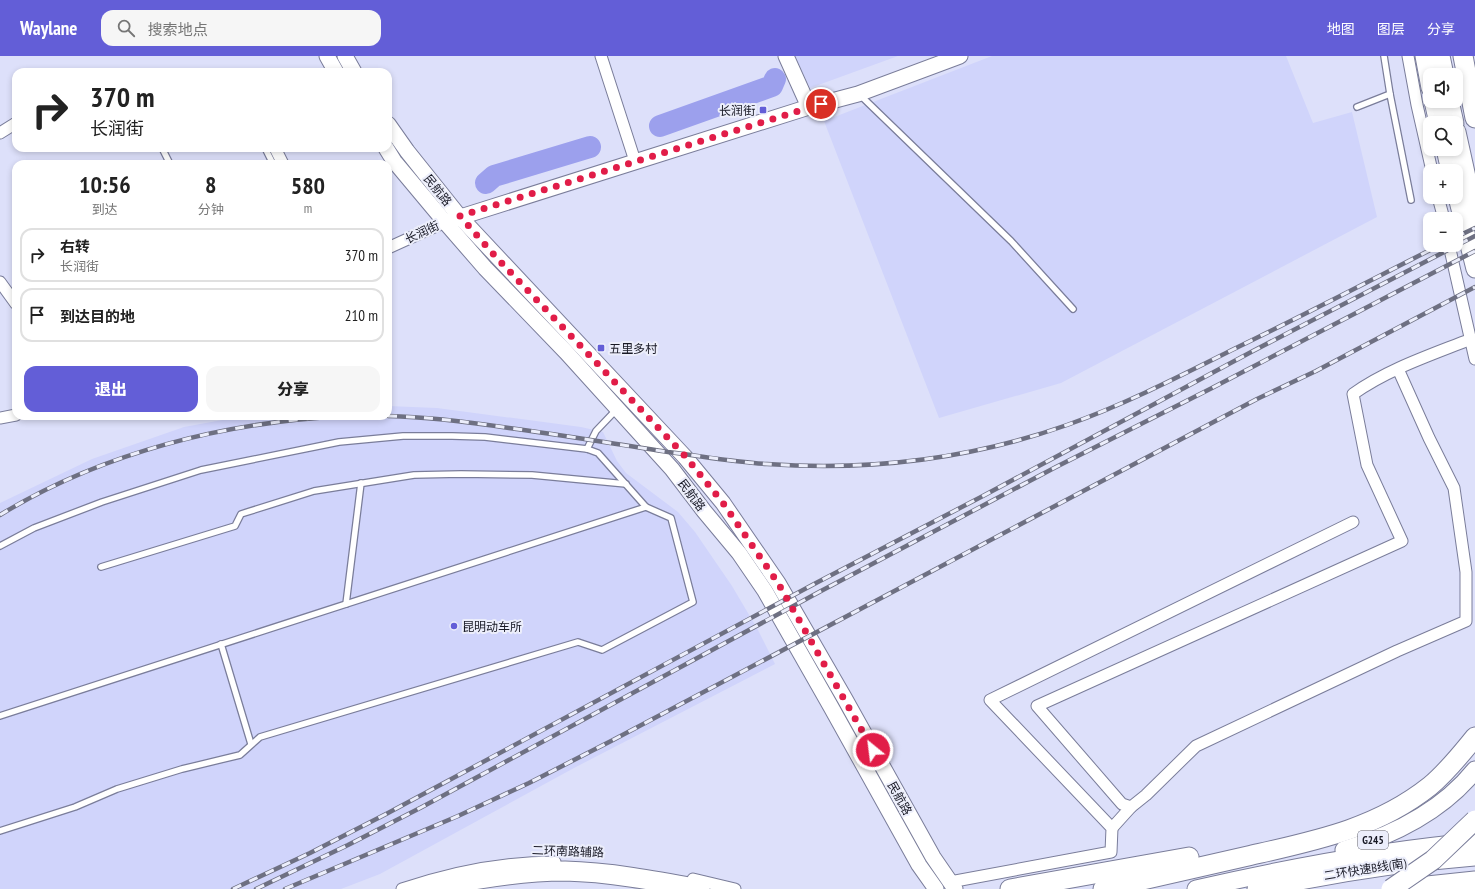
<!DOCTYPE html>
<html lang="zh">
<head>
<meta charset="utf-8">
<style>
	body { margin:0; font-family:"PT Sans Narrow","Noto Sans SC",sans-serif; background:#f6f6f6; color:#222; height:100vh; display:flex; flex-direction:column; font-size:15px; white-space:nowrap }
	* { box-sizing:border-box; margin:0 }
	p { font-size:13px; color:#767676 }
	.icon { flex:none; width:22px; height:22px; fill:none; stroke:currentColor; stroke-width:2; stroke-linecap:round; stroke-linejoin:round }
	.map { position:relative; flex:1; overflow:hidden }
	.panel { position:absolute; left:12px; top:104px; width:380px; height:260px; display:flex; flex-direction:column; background:#fff; border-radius:12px; box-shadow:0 2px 6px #0003 }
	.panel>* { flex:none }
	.banner { position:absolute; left:12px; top:12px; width:380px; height:84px; border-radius:12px; box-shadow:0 2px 6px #0003; background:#fff; color:#222; overflow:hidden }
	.tools { position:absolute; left:1423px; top:12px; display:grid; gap:8px }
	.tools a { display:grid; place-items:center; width:40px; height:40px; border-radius:8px; background:#fff; box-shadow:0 2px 6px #0003; font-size:20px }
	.pin { position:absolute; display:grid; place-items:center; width:34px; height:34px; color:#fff; margin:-17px; border:2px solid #fff; border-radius:50%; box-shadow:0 1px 4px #0007 }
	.me { position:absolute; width:44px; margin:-22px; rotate:331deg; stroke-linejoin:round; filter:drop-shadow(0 0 3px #0008) }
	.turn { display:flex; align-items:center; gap:14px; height:84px; padding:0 12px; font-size:18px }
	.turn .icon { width:52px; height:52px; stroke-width:2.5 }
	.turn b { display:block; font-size:28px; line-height:34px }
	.eta { display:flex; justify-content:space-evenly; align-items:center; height:68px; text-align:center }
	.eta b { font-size:24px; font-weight:800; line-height:28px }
	.cta { display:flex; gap:8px; margin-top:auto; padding:8px 12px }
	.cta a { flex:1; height:46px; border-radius:12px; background:#635ed7; color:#fff; font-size:16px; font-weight:800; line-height:46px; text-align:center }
	.cta a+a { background:#f6f6f6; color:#222 }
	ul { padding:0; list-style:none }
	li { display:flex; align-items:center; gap:12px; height:54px; margin:0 8px 6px; padding:0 4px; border:2px solid #e0e0e0; border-radius:12px }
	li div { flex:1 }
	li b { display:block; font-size:15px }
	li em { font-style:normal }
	header { display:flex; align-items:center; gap:24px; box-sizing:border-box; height:56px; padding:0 20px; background:#635ed7; color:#fff }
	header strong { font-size:19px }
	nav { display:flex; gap:22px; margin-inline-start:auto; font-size:14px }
	.search { width:280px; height:36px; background:#f6f6f6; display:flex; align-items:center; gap:10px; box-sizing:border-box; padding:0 14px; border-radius:12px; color:#767676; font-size:15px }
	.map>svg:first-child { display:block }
</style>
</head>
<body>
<header>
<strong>Waylane</strong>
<div class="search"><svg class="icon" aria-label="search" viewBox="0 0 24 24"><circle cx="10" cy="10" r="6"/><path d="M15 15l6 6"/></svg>搜索地点</div>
<nav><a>地图</a><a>图层</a><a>分享</a></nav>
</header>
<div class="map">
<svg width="1475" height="833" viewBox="0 0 1475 833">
	<rect width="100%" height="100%" fill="#dde0fa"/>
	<g fill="#d0d4fb">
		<polygon points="795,0 898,0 810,32"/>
		<polygon points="992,0 1286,0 1313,67 1352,56 1377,161 1061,327 939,362 824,65"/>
		<polygon points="388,350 437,352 581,371 603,376 617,405 626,417 678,456 695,476 732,530 758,574 775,608 574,712 380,818 341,833 0,833 0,447 92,403 184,371 244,360 388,360"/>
	</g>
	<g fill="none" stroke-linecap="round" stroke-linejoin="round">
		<g stroke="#9ca0ed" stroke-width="22">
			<polyline points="660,70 772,30 775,23"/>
			<polyline points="486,127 494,120 590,91"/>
		</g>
		<defs>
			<g id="lane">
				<polyline points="1384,0 1390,38"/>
				<polyline points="860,39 1011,185 1073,253"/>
				<polyline points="1357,51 1390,38 1411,144"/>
				<polyline points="162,92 170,108"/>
				<polyline points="265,92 273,108"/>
				<polyline points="587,393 596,375 617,353"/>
				<polyline points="0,490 34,472 102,446 201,414 339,386 403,380 452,380 485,381 587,393 598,397 646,451 671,462 693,546 602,594 578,586 260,681 240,699 182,713 117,733 75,751 0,775"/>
				<polyline points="101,511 235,470 241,458 314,435 414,419 461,418 532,419 626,428"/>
				<polyline points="346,548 361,427"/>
				<polyline points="221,588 251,688"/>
				<polyline points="0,660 646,451"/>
			</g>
			<g id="street">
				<polyline points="601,0 635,105"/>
				<polyline points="1408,0 1417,49 1432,115"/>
				<polyline points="0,77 16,67"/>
				<polyline points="275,92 283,108"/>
				<polyline points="1438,141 1444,163"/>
				<polyline points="1449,189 1475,303"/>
				<polyline points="388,192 445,166"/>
				<polyline points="0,226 16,248"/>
				<path d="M 1398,313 L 1429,382 L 1454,432 L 1466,516 L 1466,565 L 1397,595 L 1196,690 L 1146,739 L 1131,751 L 1122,748 L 1037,650 L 1402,485 L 1367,409 L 1353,338 C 1388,313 1431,299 1471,283"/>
				<polyline points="0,362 16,359"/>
				<polyline points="1112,772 1131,751"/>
				<polyline points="693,823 735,833"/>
				<polyline points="950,826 1111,796 1112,772 990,644 1353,466"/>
				<path d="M 402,833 C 452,816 502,806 555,806"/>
			</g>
			<g id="secondary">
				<polyline points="327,0 336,16"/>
				<polyline points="345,0 354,16"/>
				<polyline points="786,0 809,51"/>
				<polyline points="388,68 407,95 459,160 685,401 723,447 778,527 845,643 933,801 955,833"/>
				<polyline points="386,92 394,105 445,166 485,212 566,296 672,413 704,455 739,497 765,535 831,651 919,809 936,833"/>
				<polyline points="451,164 809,51 858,38 960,0"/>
			</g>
			<g id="primary">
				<polyline points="1424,0 1430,32"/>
				<polyline points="1433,45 1438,67"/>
				<polyline points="1445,93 1450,115"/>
				<polyline points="1456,137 1475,213"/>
				<path d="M 1344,794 C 1393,779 1443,754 1475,714"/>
				<path d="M 1196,833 C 1288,812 1380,794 1475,786"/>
			</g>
			<g id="highway">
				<polyline points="1440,0 1444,19"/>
				<polyline points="1463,0 1475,62"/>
				<polyline points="1449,45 1454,67"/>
				<polyline points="1456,76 1475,162"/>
				<path d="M 429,833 C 473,823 519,815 565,815 C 609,816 657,825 700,833"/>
				<polyline points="1010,833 1189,801"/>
				<path d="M 1103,833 C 1152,822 1200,811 1248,800 C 1314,785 1376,773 1430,730 C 1447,716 1461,698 1475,681"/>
				<path d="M 1257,833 C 1329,817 1401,806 1475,800"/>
				<polyline points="1399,833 1475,825"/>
			</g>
		</defs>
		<use href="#lane" stroke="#7a7d9a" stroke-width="8"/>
		<use href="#street" stroke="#7a7d9a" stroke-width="13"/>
		<use href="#secondary" stroke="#7a7d9a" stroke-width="17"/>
		<use href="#primary" stroke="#7a7d9a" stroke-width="19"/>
		<use href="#highway" stroke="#7a7d9a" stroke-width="21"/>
		<use href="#lane" stroke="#fff" stroke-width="5.5"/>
		<use href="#street" stroke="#fff" stroke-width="11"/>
		<use href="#secondary" stroke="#fff" stroke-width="15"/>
		<use href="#primary" stroke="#fff" stroke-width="17"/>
		<use href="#highway" stroke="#fff" stroke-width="19"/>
		<defs>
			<g id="rail">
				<polyline points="1456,181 1475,172"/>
				<path d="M 388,360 C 429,361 469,366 509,372 C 562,379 615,388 668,396 C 701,400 734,406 767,408 C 868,415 971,403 1067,369 C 1126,348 1182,319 1238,291 C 1306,258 1373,223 1440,189"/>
				<path d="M 0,459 C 103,396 226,366 346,360"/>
				<polyline points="233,833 310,797 388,757 816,527 981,441 1253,295 1475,180"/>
				<polyline points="256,833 348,789 422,751 821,535 1056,411 1212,332 1475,195"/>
				<polyline points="285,833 458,760 529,727 613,684 1257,343 1316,315 1475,231"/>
			</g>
		</defs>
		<use href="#rail" stroke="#6e7082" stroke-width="4.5"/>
		<use href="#rail" stroke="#eceefb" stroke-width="3" stroke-dasharray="9" stroke-linecap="butt"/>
		<defs>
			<polyline id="highway-bridge" points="1391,833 1433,804 1475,764"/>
		</defs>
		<use href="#highway-bridge" stroke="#7a7d9a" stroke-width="21" stroke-linecap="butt"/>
		<use href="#highway-bridge" stroke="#fff" stroke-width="19"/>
	</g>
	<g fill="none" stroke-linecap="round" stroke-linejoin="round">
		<polyline stroke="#e11d48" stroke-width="7" stroke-dasharray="0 12.6" points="821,48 460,160 496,201 686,401 723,447 778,527 873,694"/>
	</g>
	<g fill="#635ed7" stroke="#eceefb" stroke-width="1.5">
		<rect x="759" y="50" width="8" height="8" rx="2"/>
		<rect x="597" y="288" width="8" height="8" rx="2"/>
		<circle cx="454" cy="570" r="4"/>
	</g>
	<g text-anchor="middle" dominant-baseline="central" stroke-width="4" stroke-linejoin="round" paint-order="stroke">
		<rect fill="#eceefb" stroke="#585965" stroke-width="1" x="1358" y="775" width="30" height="18" rx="3"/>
		<g font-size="11" font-weight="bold" fill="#181925">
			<text x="1373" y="784">G245</text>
		</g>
		<g font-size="12" fill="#181925" stroke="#eceefb" text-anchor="start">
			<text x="755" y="54" text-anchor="end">长润街</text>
			<text x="609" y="292">五里多村</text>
			<text x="462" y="570">昆明动车所</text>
		</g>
		<g font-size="12" fill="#181925" stroke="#eceefb">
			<text transform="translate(438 134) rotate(51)">民航路</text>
			<text transform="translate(422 176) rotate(-25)">长润街</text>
			<text transform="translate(692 439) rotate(53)">民航路</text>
			<text transform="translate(900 742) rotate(61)">民航路</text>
			<text transform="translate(568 795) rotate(2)">二环南路辅路</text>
			<text transform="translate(1365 813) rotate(-9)">二环快速B线(南)</text>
		</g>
	</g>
</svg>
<div class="tools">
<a><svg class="icon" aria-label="sound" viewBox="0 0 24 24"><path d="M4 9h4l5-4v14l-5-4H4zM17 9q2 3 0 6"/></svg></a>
<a><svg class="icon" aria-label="search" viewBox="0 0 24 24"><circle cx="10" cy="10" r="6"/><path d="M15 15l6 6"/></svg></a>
<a>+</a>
<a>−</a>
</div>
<div class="pin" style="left:821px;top:48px;background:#d93025"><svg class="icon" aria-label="arrive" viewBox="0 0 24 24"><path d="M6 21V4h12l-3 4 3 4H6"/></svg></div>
<svg class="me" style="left:873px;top:694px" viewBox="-20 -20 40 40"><circle r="17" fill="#e11d48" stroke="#fff" stroke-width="3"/><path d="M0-11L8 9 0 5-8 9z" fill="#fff"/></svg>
<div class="banner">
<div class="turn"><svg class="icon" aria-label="right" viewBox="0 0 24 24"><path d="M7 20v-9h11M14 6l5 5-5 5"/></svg><div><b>370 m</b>长润街</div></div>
</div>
<section class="panel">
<div class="eta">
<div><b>10:56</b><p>到达</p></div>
<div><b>8</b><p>分钟</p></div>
<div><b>580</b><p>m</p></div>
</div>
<ul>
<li><svg class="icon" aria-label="right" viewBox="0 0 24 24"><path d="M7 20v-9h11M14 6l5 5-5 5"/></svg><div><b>右转</b><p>长润街</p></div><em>370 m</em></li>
<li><svg class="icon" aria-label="arrive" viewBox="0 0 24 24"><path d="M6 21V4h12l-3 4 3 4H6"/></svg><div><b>到达目的地</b></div><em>210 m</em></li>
</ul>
<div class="cta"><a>退出</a><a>分享</a></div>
</section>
</div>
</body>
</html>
